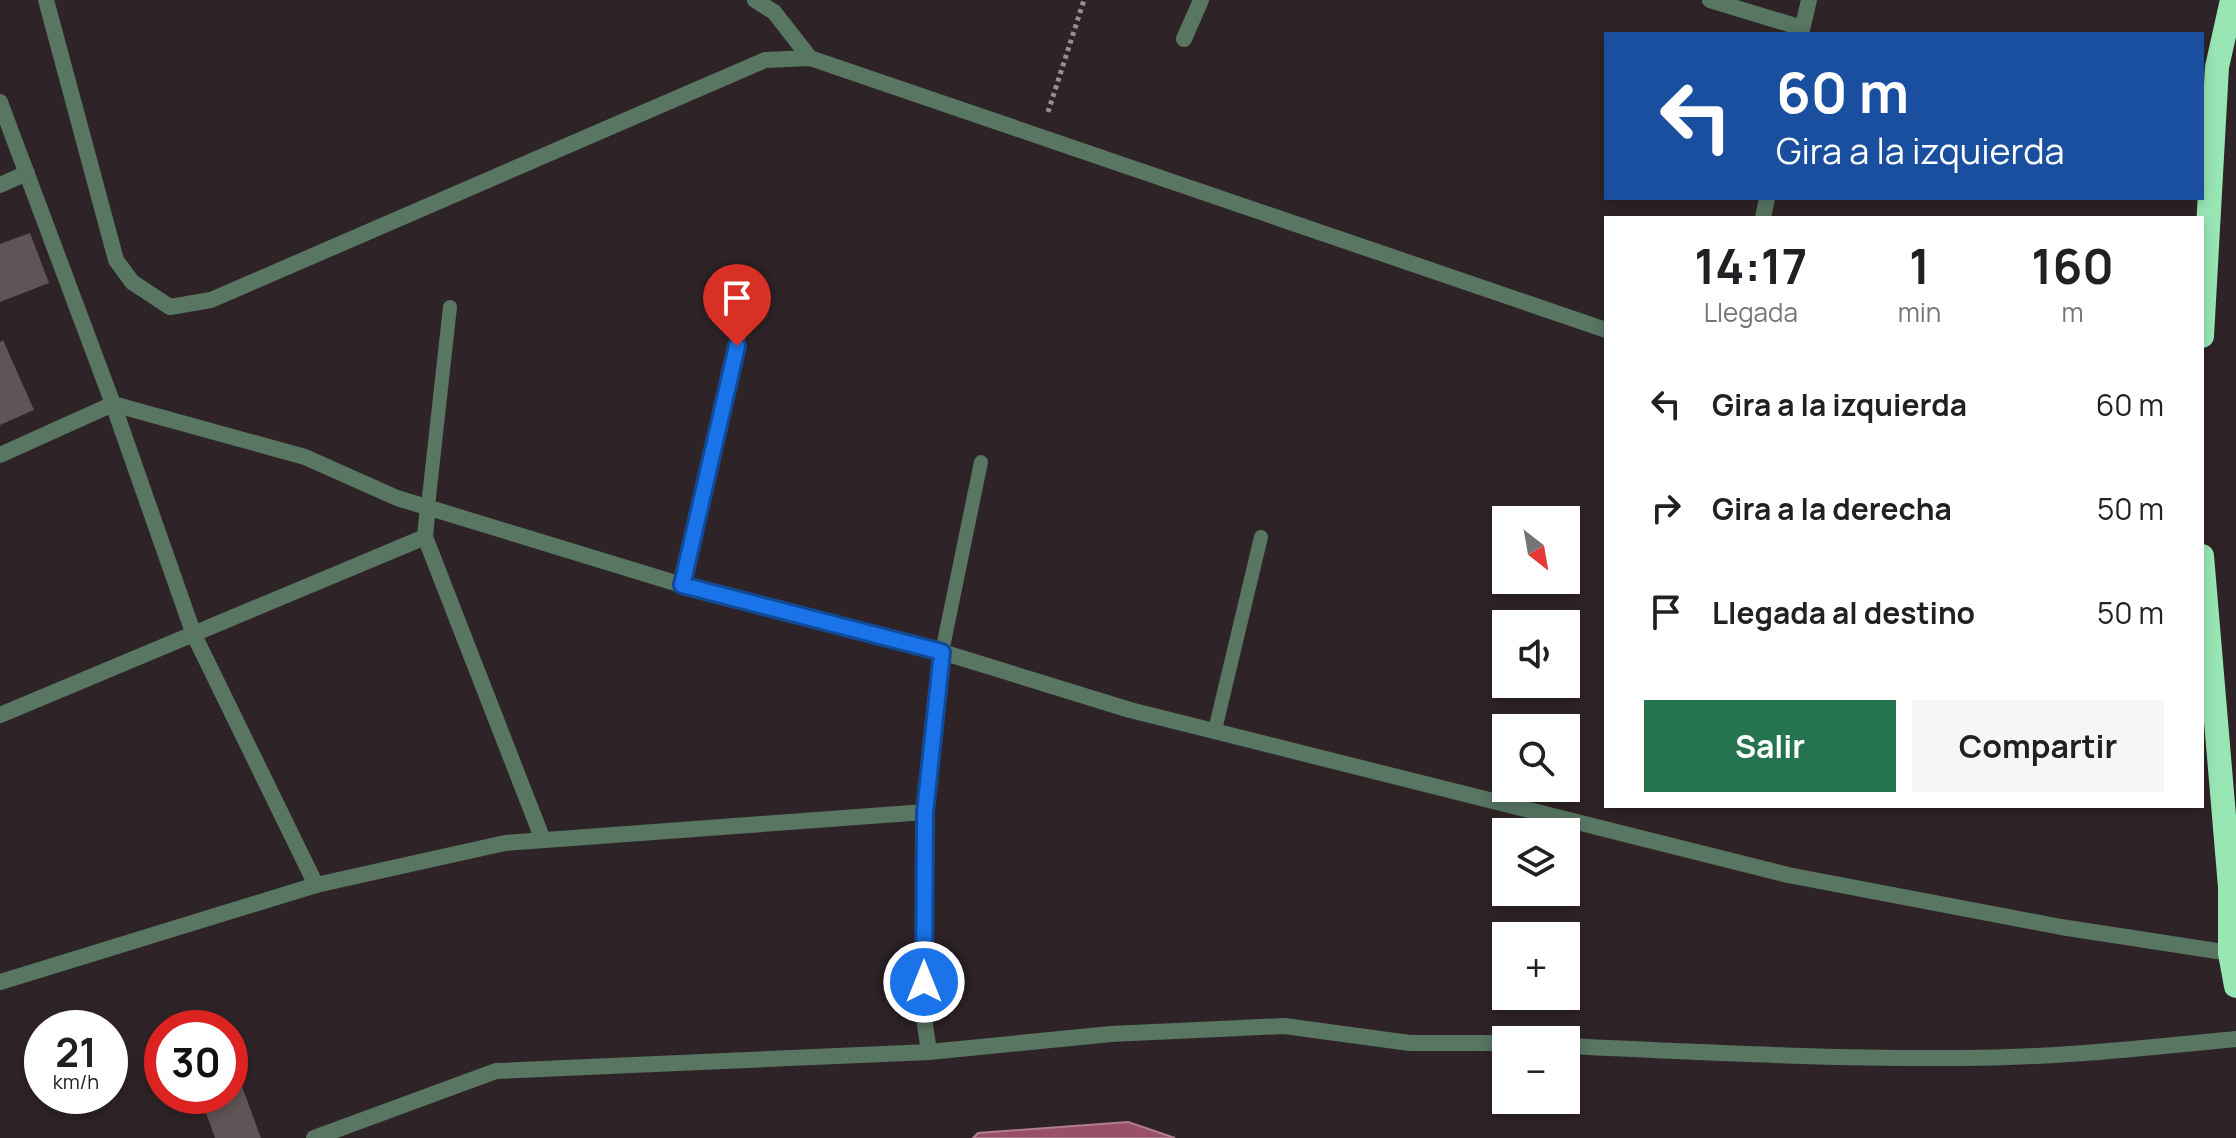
<!DOCTYPE html>
<html lang="es">
<head>
<meta charset="utf-8">
<style>
	body { margin:0; font-family:Manrope,sans-serif; background:#f6f6f6; color:#202124; height:100vh; display:flex; flex-direction:column; font-size:30px; white-space:nowrap }
	* { box-sizing:border-box; margin:0 }
	p { font-size:26px; color:#757577 }
	.icon { flex:none; width:44px; height:44px; fill:none; stroke:currentColor; stroke-width:2; stroke-linecap:round; stroke-linejoin:round }
	.map { position:relative; flex:1; overflow:hidden }
	.drawer { position:absolute; left:1604px; top:216px; width:600px; height:592px; display:flex; flex-direction:column; background:#fff; border-radius:0px; box-shadow:0 4px 12px #0003 }
	.drawer>* { flex:none }
	.hud { position:absolute; left:1604px; top:32px; width:600px; height:168px; border-radius:0px; box-shadow:0 4px 12px #0003; background:#1a4fa0; color:#fff; overflow:hidden }
	.needle { width:52px; rotate:149deg }
	.controls { position:absolute; left:1492px; top:506px; display:grid; gap:16px }
	.controls a { display:grid; place-items:center; width:88px; height:88px; border-radius:0px; background:#fff; box-shadow:0 4px 12px #0003; font-size:40px }
	.speed { position:absolute; left:24px; top:1010px; display:flex; gap:16px; font-size:40px; font-weight:700; text-align:center }
	.speed>* { display:grid; place-content:center; width:104px; height:104px; border-radius:50%; background:#fff; box-shadow:0 4px 12px #0003; line-height:1 }
	.speed small { font-size:20px; font-weight:400 }
	.speed .limit { border:12px solid #d22; background:#fff; color:#111 }
	.pin { position:absolute; display:grid; place-items:center; width:68px; height:68px; color:#fff; margin:-82px -34px; border-radius:50% 50% 50% 0; rotate:-45deg; box-shadow:0 0 8px #0007 }
	.pin .icon { rotate:45deg }
	.me { position:absolute; width:88px; margin:-44px; rotate:0deg; stroke-linejoin:round; filter:drop-shadow(0 0 6px #0008) }
	.turn { display:flex; align-items:center; gap:28px; height:168px; padding:0 40px; font-size:36px }
	.turn .icon { width:104px; height:104px; stroke-width:2.5 }
	.turn b { display:block; font-size:56px; line-height:68px }
	.eta { display:flex; justify-content:space-evenly; align-items:center; height:136px; text-align:center }
	.eta b { font-size:48px; font-weight:700; line-height:56px }
	.cta { display:flex; gap:16px; margin-top:auto; padding:16px 40px }
	.cta a { flex:1; height:92px; border-radius:0px; background:#25734f; color:#fff; font-size:32px; font-weight:700; line-height:92px; text-align:center }
	.cta a+a { background:#f6f6f6; color:#202124 }
	ul { padding:0; list-style:none }
	li { display:flex; align-items:center; gap:24px; height:104px; padding:0 40px }
	li div { flex:1 }
	li b { display:block; font-size:30px }
	li em { font-style:normal }
	.map>svg:first-child { display:block }
</style>
</head>
<body>
<div class="map">
<svg width="2236" height="1138" viewBox="0 0 2236 1138">
	<rect width="100%" height="100%" fill="#2e2326"/>
	<polygon fill="#994f69" stroke="#b37d90" stroke-width="2" points="1128,1122 1175,1138 973,1138 978,1133"/>
	<g fill="#605457">
		<polygon points="30,233 49,283 0,302 0,244"/>
		<polygon points="3,340 34,410 0,425 0,342"/>
		<polygon points="236,1070 261,1138 215,1138 200,1096 230,1096 230,1072"/>
	</g>
	<g fill="none" stroke-linecap="round" stroke-linejoin="round">
		<polyline stroke="#978e90" stroke-width="5" stroke-dasharray="4 4" stroke-linecap="butt" points="1048,112 1084,0"/>
		<g stroke="#587662" stroke-width="14">
			<polyline points="428,506 450,307"/>
			<polyline points="682,585 743,316"/>
			<polyline points="942,652 981,462"/>
			<polyline points="1215,730 1261,537"/>
		</g>
		<g stroke="#587662" stroke-width="16">
			<polyline points="46,0 116,260 132,282 170,307 211,300 765,60 810,58 1606,330"/>
			<polyline points="755,0 774,12 810,58"/>
			<polyline points="1710,0 1802,28"/>
			<polyline points="1801,34 1809,0"/>
			<polyline points="1184,39 1201,0"/>
			<polyline points="0,102 113,404 305,457 397,498 682,585 942,652 1130,710 1788,875 2061,927 2230,953"/>
			<polyline points="0,185 27,173"/>
			<polyline points="1763,218 1767,198"/>
			<polyline points="0,455 113,404 194,635 316,885"/>
			<polyline points="428,506 425,537 543,840"/>
			<polyline points="0,715 425,537"/>
			<polyline points="0,982 316,885 505,843 925,812"/>
			<path d="M 1566,1046 C 1698,1052 1830,1059 1962,1058 C 2053,1058 2145,1048 2236,1039"/>
			<polyline points="929,1052 923,1011 925,812 942,652"/>
			<polyline points="314,1138 496,1071 929,1052 1111,1034 1284,1026 1410,1043 1506,1043"/>
		</g>
		<g stroke="#99e6b5" stroke-width="24">
			<polyline points="2202,336 2217,67 2232,0"/>
			<polyline points="2202,556 2230,887 2230,953 2236,986"/>
		</g>
	</g>
	<g fill="none" stroke-linecap="round" stroke-linejoin="round">
		<defs>
			<polyline id="route" points="737,346 682,585 942,652 925,812 924,982"/>
		</defs>
		<use href="#route" stroke="#114b97" stroke-width="20"/>
		<use href="#route" stroke="#1a73e8" stroke-width="14"/>
	</g>
</svg>
<div class="controls">
<a><svg class="needle" viewBox="-14 -14 28 28"><path d="M0-13l5 13h-10z" fill="#e53935"/><path d="M0 13l5-13h-10z" fill="#757577"/></svg></a>
<a><svg class="icon" aria-label="sound" viewBox="0 0 24 24"><path d="M4 9h4l5-4v14l-5-4H4zM17 9q2 3 0 6"/></svg></a>
<a><svg class="icon" aria-label="search" viewBox="0 0 24 24"><circle cx="10" cy="10" r="6"/><path d="M15 15l6 6"/></svg></a>
<a><svg class="icon" aria-label="layers" viewBox="0 0 24 24"><path d="M12 4l9 5-9 5-9-5zM3 14l9 5 9-5"/></svg></a>
<a>+</a>
<a>−</a>
</div>
<div class="speed"><div>21<small>km/h</small></div><div class="limit">30</div></div>
<div class="pin" style="left:737px;top:346px;background:#d93025"><svg class="icon" aria-label="arrive" viewBox="0 0 24 24"><path d="M6 21V4h12l-3 4 3 4H6"/></svg></div>
<svg class="me" style="left:924px;top:982px" viewBox="-20 -20 40 40"><circle r="17" fill="#1a73e8" stroke="#fff" stroke-width="3"/><path d="M0-11L8 9 0 5-8 9z" fill="#fff"/></svg>
<div class="hud">
<div class="turn"><svg class="icon" aria-label="left" viewBox="0 0 24 24"><path d="M17 20v-9H6M10 6l-5 5 5 5"/></svg><div><b>60 m</b>Gira a la izquierda</div></div>
</div>
<section class="drawer">
<div class="eta">
<div><b>14:17</b><p>Llegada</p></div>
<div><b>1</b><p>min</p></div>
<div><b>160</b><p>m</p></div>
</div>
<ul>
<li><svg class="icon" aria-label="left" viewBox="0 0 24 24"><path d="M17 20v-9H6M10 6l-5 5 5 5"/></svg><div><b>Gira a la izquierda</b></div><em>60 m</em></li>
<li><svg class="icon" aria-label="right" viewBox="0 0 24 24"><path d="M7 20v-9h11M14 6l5 5-5 5"/></svg><div><b>Gira a la derecha</b></div><em>50 m</em></li>
<li><svg class="icon" aria-label="arrive" viewBox="0 0 24 24"><path d="M6 21V4h12l-3 4 3 4H6"/></svg><div><b>Llegada al destino</b></div><em>50 m</em></li>
</ul>
<div class="cta"><a>Salir</a><a>Compartir</a></div>
</section>
</div>
</body>
</html>
